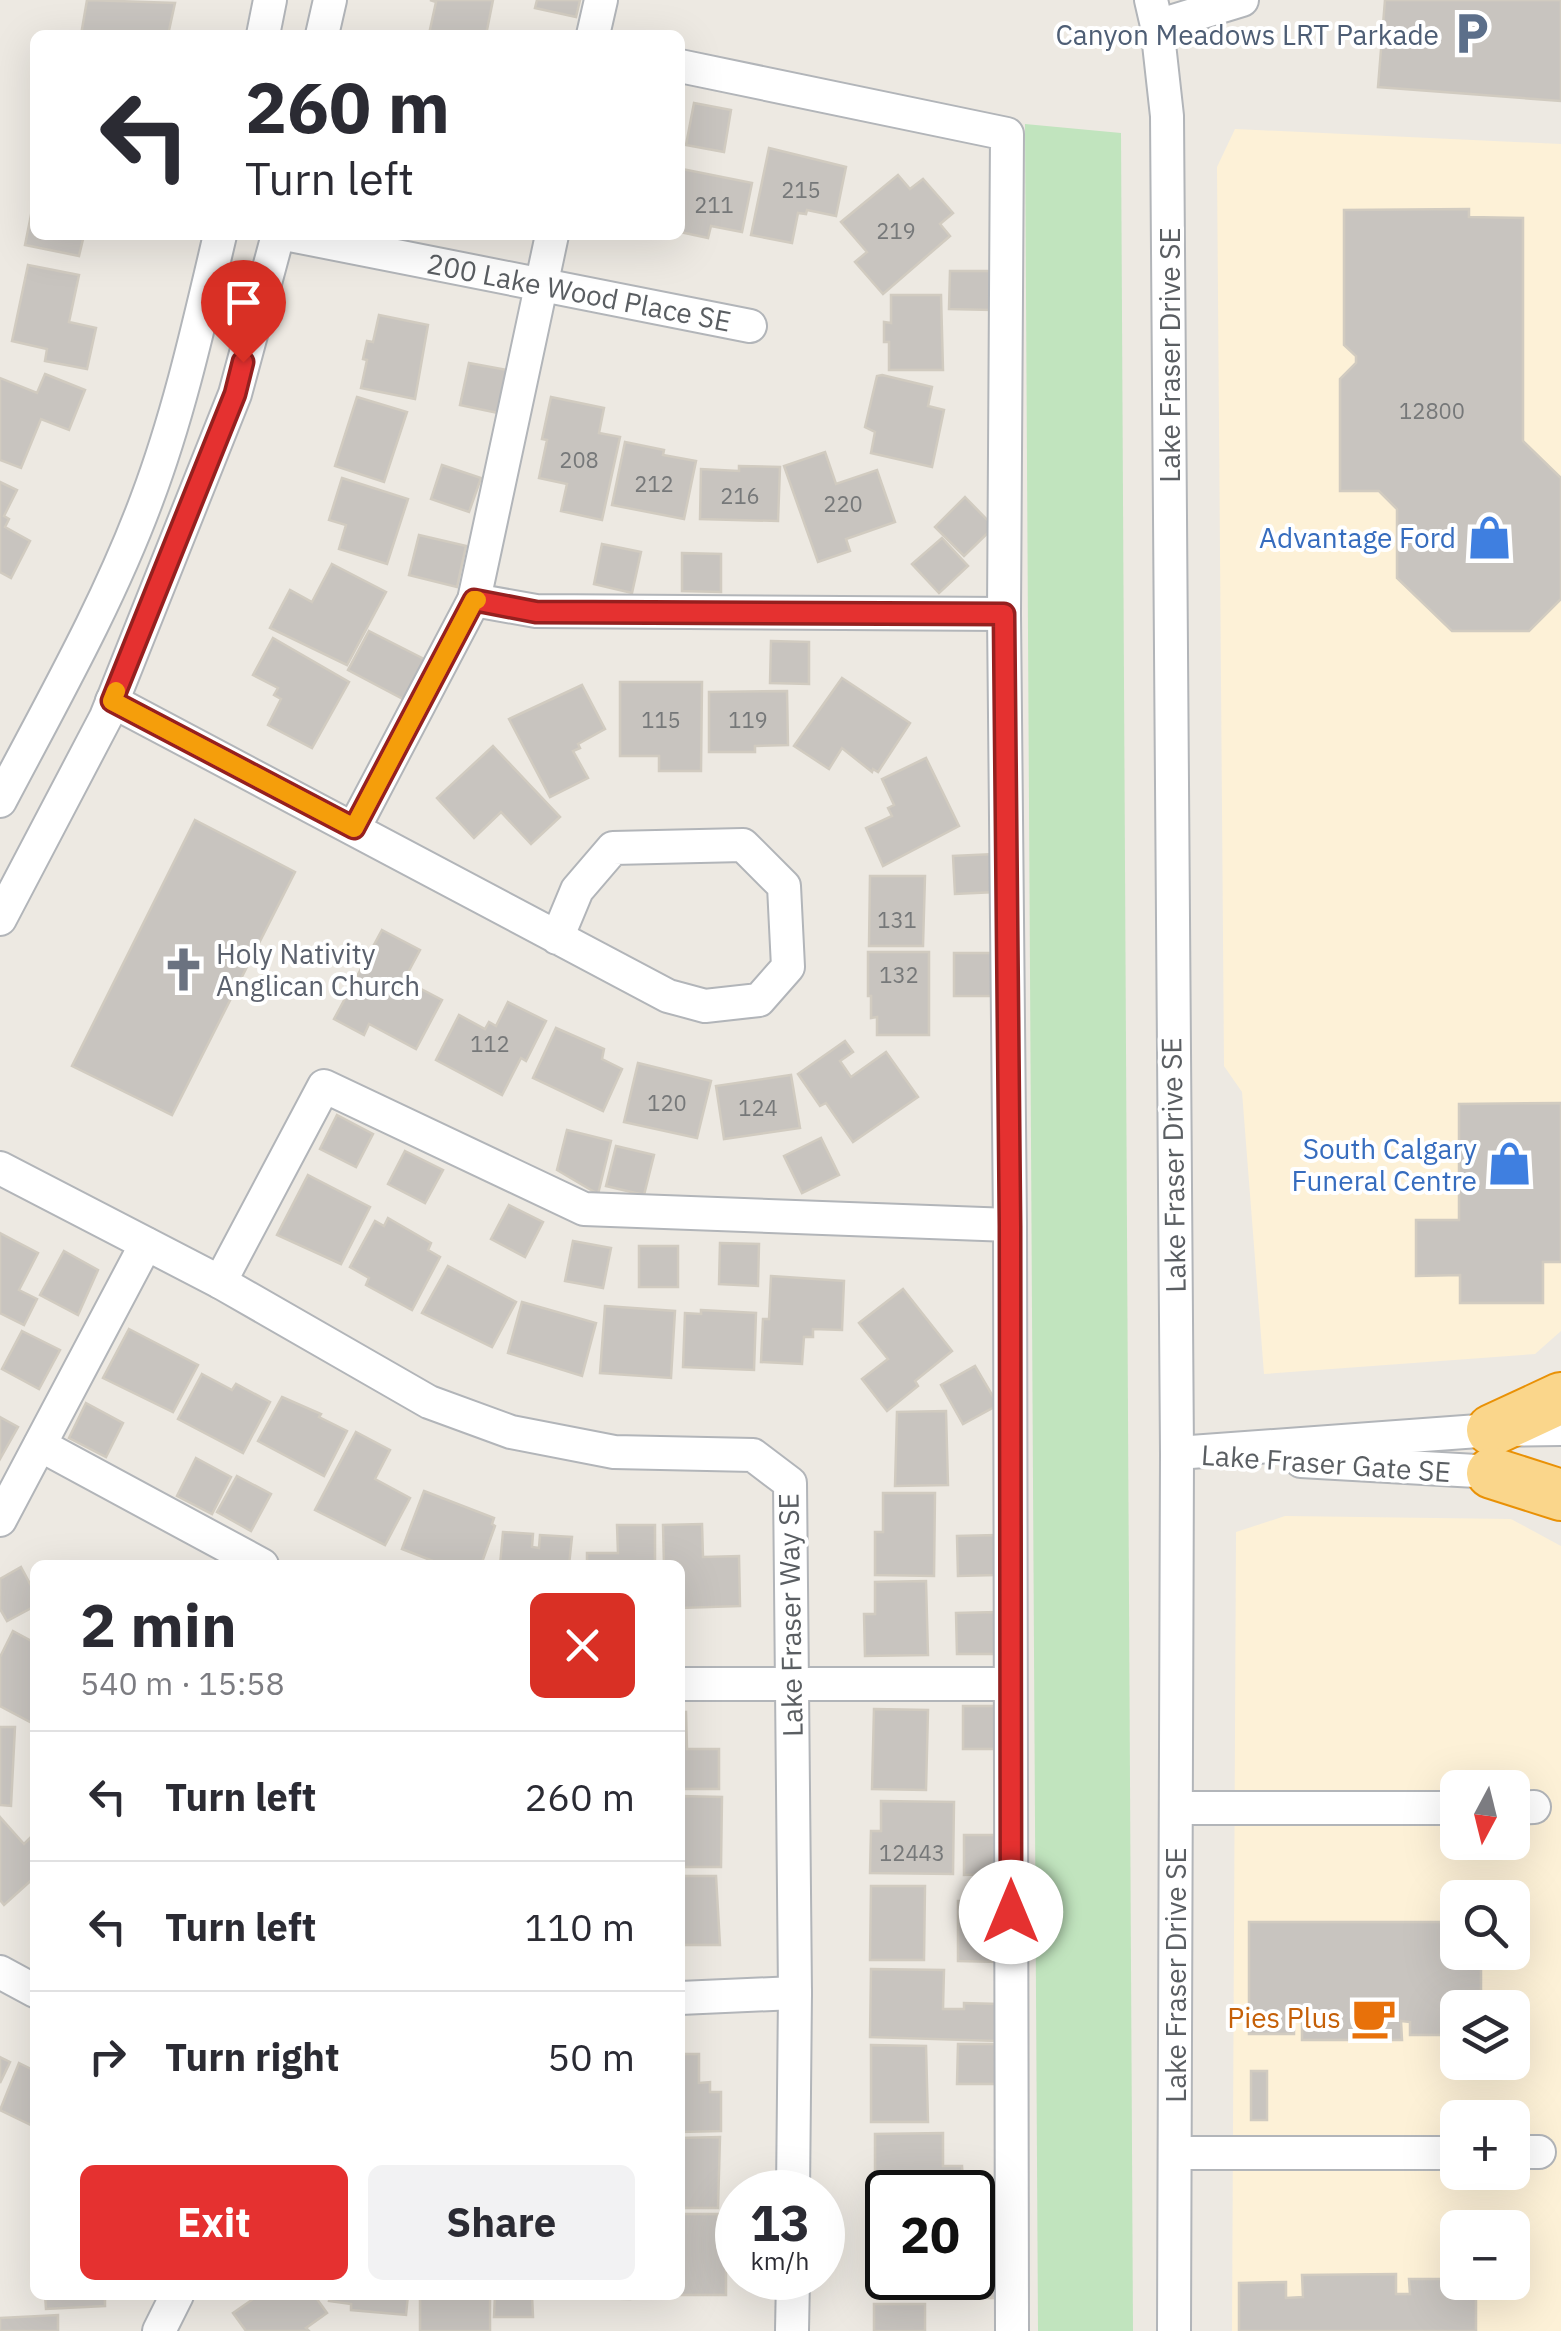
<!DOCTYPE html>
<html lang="en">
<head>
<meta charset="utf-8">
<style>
	body { margin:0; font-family:"IBM Plex Sans",sans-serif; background:#f2f2f3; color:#2b2b33; height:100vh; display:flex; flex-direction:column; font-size:38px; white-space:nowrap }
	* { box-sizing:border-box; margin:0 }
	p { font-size:32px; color:#7c7c81 }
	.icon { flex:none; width:55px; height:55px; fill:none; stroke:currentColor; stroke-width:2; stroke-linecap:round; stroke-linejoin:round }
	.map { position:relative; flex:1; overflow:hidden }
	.panel { position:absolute; left:30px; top:1560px; width:655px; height:740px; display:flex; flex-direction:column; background:#fff; border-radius:15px; box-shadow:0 10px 40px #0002 }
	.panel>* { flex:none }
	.hud { position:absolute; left:30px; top:30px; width:655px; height:210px; border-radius:15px; box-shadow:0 10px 40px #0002; background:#fff; color:#2b2b33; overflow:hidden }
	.needle { width:65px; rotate:187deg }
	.controls { position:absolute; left:1440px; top:1770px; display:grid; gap:20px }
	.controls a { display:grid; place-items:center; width:90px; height:90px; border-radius:15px; background:#fff; box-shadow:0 10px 40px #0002; font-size:50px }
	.speed { position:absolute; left:715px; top:2170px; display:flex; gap:20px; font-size:50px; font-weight:700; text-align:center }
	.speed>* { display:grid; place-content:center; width:130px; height:130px; border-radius:50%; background:#fff; box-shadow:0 10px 40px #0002; line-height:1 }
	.speed small { font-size:25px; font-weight:400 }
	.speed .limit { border:5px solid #111; border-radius:15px; background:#fff; color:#111 }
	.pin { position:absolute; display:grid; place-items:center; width:85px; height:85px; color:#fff; margin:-102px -42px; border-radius:50% 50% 50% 0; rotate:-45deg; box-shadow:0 0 10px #0007 }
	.pin .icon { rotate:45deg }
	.me { position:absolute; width:110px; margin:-55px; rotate:0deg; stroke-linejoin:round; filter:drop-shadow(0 0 8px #0008) }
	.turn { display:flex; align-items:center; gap:35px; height:210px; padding:0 50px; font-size:45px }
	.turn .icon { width:130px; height:130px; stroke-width:2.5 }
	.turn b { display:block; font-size:70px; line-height:85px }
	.round { display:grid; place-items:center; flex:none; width:105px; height:105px; border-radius:15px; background:#f2f2f3 }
	.head { display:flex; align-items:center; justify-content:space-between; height:170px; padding:0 50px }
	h1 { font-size:60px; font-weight:700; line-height:75px }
	.primary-button { display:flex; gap:20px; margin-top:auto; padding:20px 50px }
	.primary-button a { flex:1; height:115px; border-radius:15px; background:#e53130; color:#fff; font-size:40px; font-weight:700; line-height:115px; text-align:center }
	.primary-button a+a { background:#f2f2f3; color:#2b2b33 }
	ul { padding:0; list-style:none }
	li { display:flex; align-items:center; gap:30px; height:130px; padding:0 50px; border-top:2px solid #e1e1e2 }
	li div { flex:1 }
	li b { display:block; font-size:38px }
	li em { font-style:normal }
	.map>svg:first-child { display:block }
</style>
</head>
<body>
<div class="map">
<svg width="1561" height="2331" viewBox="0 0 1561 2331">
	<rect width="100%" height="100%" fill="#ede9e2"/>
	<g fill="#fdf1d7" fill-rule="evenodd">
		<polygon points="1235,129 1561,144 1561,1331 1535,1354 1264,1374 1242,1092 1224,1066 1217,167"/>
		<path d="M 1285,1516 L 1511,1519 L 1561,1546 L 1561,2331 L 1232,2331 L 1236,1532 ZM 1458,1788 L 1512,1788 L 1512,1842 L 1458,1842 ZM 1458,1898 L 1512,1898 L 1512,1952 L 1458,1952 ZM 1458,2008 L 1512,2008 L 1512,2062 L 1458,2062 ZM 1458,2118 L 1512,2118 L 1512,2172 L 1458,2172 ZM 1458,2228 L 1512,2228 L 1512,2282 L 1458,2282 Z"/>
	</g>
	<polygon fill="#c1e4be" points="1025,124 1121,133 1133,2331 1038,2331"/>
	<g fill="#c8c4bf" stroke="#d1cbc0" stroke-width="2.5">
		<polygon points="87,0 175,3 168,35 81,35"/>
		<polygon points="493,0 486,35 429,34 436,2 430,0"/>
		<polygon points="537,0 580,0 576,17 535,8"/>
		<polygon points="1385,0 1561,0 1561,101 1378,87"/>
		<polygon points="694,103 731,110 724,152 686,145"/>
		<polygon points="769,148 846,167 836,216 807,210 806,214 798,213 792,243 751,235"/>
		<polygon points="682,169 752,183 742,232 711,226 708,238 680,232"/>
		<polygon points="898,175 910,189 923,179 953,213 940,224 950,236 883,294 855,262 867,252 841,222"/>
		<polygon points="35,195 35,235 84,235 79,256 25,245"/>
		<polygon points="1469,209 1469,217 1523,218 1523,441 1561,478 1561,599 1529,631 1452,631 1397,578 1397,509 1379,491 1340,491 1340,379 1356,363 1356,356 1344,345 1344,210"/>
		<polygon points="28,265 79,275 69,322 96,328 87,369 45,361 47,349 12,341"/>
		<polygon points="950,271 992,271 992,310 949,309"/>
		<polygon points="891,295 941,295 943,370 889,370 889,342 884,342 884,322 891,323"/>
		<polygon points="379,315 428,325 415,399 361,388 367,360 363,359 367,341 373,342"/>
		<polygon points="469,363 507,370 498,413 460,405"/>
		<polygon points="45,374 85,390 69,430 41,419 21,468 0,460 0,378 37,393"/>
		<polygon points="882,375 932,387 928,406 944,410 932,467 871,453 875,432 865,427 877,376"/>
		<polygon points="357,397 407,412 384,482 335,466"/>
		<polygon points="551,397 604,408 599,433 620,437 602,520 561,511 567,484 539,478 547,440 542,439"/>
		<polygon points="625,442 664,450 663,455 696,461 684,519 612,505"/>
		<polygon points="825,452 836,484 877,470 895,522 846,539 850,551 818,562 784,466"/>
		<polygon points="442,465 481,478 469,512 431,499"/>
		<polygon points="739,466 780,467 778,521 700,519 701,469 739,471"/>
		<polygon points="342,478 408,499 387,564 339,549 346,525 329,520"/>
		<polygon points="0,482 17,490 4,516 9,519 5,527 30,541 11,578 0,572"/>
		<polygon points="965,497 994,527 964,556 935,527"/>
		<polygon points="419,535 466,546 457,587 409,575"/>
		<polygon points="942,538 968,566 939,593 912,564"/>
		<polygon points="602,544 641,552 632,593 594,584"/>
		<polygon points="682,553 721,554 721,592 682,591"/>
		<polygon points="332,564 386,592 347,665 270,628 290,590 312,602"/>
		<polygon points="369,631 424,659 403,699 348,670"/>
		<polygon points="273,638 349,682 312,748 268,725 281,699 274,695 278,688 253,675"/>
		<polygon points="771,641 809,642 809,684 770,683"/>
		<polygon points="842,678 910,723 878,772 873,769 872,772 842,748 829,769 794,746"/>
		<polygon points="620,682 702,682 701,771 659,771 659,756 620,756"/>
		<polygon points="582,685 605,729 578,744 580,748 573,751 588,778 550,797 509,719"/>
		<polygon points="787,691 788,745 755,746 755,752 709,752 709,692"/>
		<polygon points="493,746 560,817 531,844 501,812 474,838 437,798"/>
		<polygon points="926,758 959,826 883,866 866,828 892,816 888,808 894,805 882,779"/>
		<polygon points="195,820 295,872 172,1115 72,1066"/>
		<polygon points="994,854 996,892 955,894 953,856"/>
		<polygon points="870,876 925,876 923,946 869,946"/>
		<polygon points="382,930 420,950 404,980 442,1000 416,1049 369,1024 364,1035 334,1019"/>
		<polygon points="868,952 929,952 929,1035 877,1035 877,1017 871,1018 871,996 868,996"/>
		<rect x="954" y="953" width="41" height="43"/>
		<polygon points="508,1002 546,1021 526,1061 521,1058 502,1095 436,1060 459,1015 485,1029 489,1022 496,1026"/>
		<polygon points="556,1028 604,1049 602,1059 622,1069 603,1111 533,1078"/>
		<polygon points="845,1041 853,1052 840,1061 851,1077 886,1052 918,1097 853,1142 826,1103 820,1106 798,1074"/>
		<polygon points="638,1063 711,1081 697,1138 624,1122"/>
		<polygon points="791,1075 800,1128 724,1139 716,1086"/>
		<polygon points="1561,1103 1561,1262 1543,1262 1543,1303 1460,1303 1460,1275 1416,1276 1416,1220 1459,1220 1459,1104"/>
		<polygon points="337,1115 373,1134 356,1167 320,1149"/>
		<polygon points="567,1130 611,1141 598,1194 557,1170"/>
		<polygon points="821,1138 839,1175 802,1193 784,1156"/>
		<polygon points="616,1146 654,1155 644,1195 606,1186"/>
		<polygon points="405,1151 443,1170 425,1203 388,1184"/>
		<polygon points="308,1175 370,1207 341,1264 277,1235"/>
		<polygon points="509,1205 543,1222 525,1257 491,1239"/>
		<polygon points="388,1218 431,1243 428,1250 440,1257 412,1310 366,1285 369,1278 350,1267 375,1221 384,1226"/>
		<polygon points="0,1233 38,1253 19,1290 37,1299 24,1325 0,1313"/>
		<polygon points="573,1241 611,1248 603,1288 565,1281"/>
		<polygon points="720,1243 759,1244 758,1286 719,1284"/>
		<rect x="639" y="1246" width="39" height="41"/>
		<polygon points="64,1251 98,1270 78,1315 40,1295"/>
		<polygon points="448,1266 516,1302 492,1347 422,1313"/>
		<polygon points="771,1276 844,1281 842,1330 813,1329 813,1337 804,1337 802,1364 761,1362 763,1319 769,1319"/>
		<polygon points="903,1289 952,1351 915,1381 918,1386 887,1411 862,1379 888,1359 859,1323"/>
		<polygon points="522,1302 596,1323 582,1376 508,1353"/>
		<polygon points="605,1306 675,1311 671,1378 600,1373"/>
		<polygon points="701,1310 756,1313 754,1370 683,1367 685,1313 701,1314"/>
		<polygon points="129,1329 198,1365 173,1412 103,1378"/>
		<polygon points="22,1331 60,1350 39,1389 2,1369"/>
		<polygon points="975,1366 998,1405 963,1424 941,1385"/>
		<polygon points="202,1374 232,1390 236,1384 270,1402 243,1453 178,1419"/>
		<polygon points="282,1397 321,1414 319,1417 347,1431 324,1476 258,1441"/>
		<polygon points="86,1403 123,1423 106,1457 69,1438"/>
		<polygon points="946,1411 948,1485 895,1486 897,1412"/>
		<polygon points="0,1417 18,1427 0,1459"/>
		<polygon points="356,1432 390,1450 375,1479 410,1498 385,1545 315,1510"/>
		<polygon points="196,1458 231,1477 212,1514 177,1496"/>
		<polygon points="237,1476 271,1494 251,1531 217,1512"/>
		<polygon points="424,1491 494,1518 492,1524 495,1526 481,1565 443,1565 402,1549"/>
		<polygon points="883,1493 935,1493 934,1576 875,1575 875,1532 883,1532"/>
		<polygon points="702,1524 703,1557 739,1556 740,1606 680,1608 680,1565 664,1565 663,1525"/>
		<polygon points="617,1525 655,1525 655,1565 587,1565 587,1553 618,1553"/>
		<polygon points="503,1532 533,1534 532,1547 539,1548 540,1535 572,1537 569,1565 500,1565"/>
		<polygon points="996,1535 996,1575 958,1576 957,1536"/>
		<polygon points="21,1567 35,1593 35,1606 7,1621 0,1609 0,1579"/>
		<polygon points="926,1581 928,1655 865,1656 864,1614 875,1614 875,1582"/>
		<polygon points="997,1612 998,1654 957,1654 956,1613"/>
		<polygon points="13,1631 35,1643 35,1717 32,1723 0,1706 0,1657"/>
		<polygon points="963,1706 997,1706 998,1749 963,1749"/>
		<polygon points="874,1709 928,1710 926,1790 872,1789"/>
		<polygon points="680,1712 686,1712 687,1749 719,1749 719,1789 680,1789"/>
		<polygon points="0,1727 15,1727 11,1806 0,1805"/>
		<polygon points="680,1796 722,1797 721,1867 680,1867"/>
		<polygon points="881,1801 954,1802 953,1874 870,1873 871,1831 881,1831"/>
		<polygon points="0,1817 24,1844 35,1833 35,1877 4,1905 0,1900"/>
		<polygon points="964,1835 999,1835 999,1874 964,1875"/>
		<polygon points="680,1876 716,1876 720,1945 680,1945"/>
		<polygon points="871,1886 925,1886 924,1960 870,1960"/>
		<polygon points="958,1901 999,1901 999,1962 958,1961"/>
		<polygon points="1249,1922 1458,1922 1458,1952 1481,1952 1481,2008 1458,2008 1458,2035 1410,2035 1410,2022 1401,2021 1402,2040 1302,2040 1302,2020 1294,2020 1294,2034 1249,2034"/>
		<polygon points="871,1969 944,1970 943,2009 964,2009 964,2003 999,2004 998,2041 870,2037"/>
		<polygon points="958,2044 1002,2044 1001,2084 957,2084"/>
		<polygon points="871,2045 926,2046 928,2122 871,2122"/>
		<polygon points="680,2054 699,2054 699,2083 710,2082 710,2092 721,2092 721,2131 680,2132"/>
		<polygon points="0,2057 10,2062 0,2083"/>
		<polygon points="19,2063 35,2071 35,2127 0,2110"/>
		<rect x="1251" y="2071" width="16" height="49"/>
		<polygon points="943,2133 943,2166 962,2166 964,2192 875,2190 875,2134"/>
		<polygon points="720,2137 718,2208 680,2208 680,2138"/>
		<polygon points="680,2214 718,2214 718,2248 726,2248 726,2295 680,2295"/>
		<polygon points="879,2217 888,2217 888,2278 930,2278 930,2290 883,2291"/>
		<polygon points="972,2256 1002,2256 1002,2298 959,2298 959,2278 972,2278"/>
		<polygon points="1396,2274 1396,2294 1410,2294 1409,2279 1458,2279 1458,2282 1476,2282 1476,2331 1239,2331 1239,2283 1286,2282 1286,2298 1303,2297 1302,2275"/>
		<polygon points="45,2295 105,2295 105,2306 46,2309"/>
		<polygon points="259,2295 314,2295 327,2313 306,2328 309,2331 246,2331 233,2313"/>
		<polygon points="330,2295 408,2295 406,2315 351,2310 351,2304 329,2301"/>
		<rect x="420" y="2295" width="70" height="36"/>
		<polygon points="495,2295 532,2295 533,2317 494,2317"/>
		<polygon points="587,2295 630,2295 630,2299 587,2298"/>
		<rect x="874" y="2304" width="51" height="27"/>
		<polygon points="58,2315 58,2331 0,2331 0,2318"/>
	</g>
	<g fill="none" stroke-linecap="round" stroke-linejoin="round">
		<defs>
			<g id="minor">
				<polyline points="1151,0 1157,26 1167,116 1177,1453 1174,2331"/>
				<polyline points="1157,26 1242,0"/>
				<polyline points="263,35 270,0"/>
				<polyline points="322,35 330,0"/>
				<polyline points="593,35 601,0"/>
				<polyline points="680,66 1007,134 1004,614 1010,1225 1012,2331"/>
				<polyline points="290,235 750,326"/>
				<polyline points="474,600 536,611 1004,614"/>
				<polyline points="112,701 668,996 705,1006 759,1000 788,967 784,886 743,845 613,848 577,890 557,938"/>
				<path d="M 0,801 C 52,702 108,604 147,499 C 179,414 199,324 220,235"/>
				<polyline points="354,828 474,600 552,235"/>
				<polyline points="0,919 106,717 235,394 278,235"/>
				<polyline points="0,1168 220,1282 429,1402 511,1432 614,1452 753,1455 790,1483 795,1993 793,2192"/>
				<polyline points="220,1282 324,1086 584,1209 1010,1225"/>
				<polyline points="40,1445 262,1565"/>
				<polyline points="1177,1453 1492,1430 1561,1429"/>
				<polyline points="1301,1461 1511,1473"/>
				<polyline points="0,1520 146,1244"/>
				<polyline points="680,1684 1010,1684"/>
				<polyline points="1176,1808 1458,1808"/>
				<polyline points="1512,1808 1534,1807"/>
				<polyline points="0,1972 35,1991"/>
				<polyline points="680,1998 795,1993"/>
				<polyline points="1512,2152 1539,2152"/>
				<polyline points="1175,2153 1458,2153"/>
				<polyline points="159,2331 177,2295"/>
				<polyline points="792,2331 793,2278"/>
			</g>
			<g id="highway">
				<polyline points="1492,1430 1561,1398"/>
				<polyline points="1492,1473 1561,1495"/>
			</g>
		</defs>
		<use href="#minor" stroke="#b2b5b9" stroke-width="36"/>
		<use href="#highway" stroke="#e99106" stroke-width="54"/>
		<use href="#minor" stroke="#fff" stroke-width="32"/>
		<use href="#highway" stroke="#fad68b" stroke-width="50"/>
	</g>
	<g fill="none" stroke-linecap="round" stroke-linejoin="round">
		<defs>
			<polyline id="route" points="243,362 235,394 112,701 354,828 474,600 536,612 1004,614 1010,1226 1011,1912"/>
		</defs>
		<use href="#route" stroke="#95201f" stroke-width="25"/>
		<use href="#route" stroke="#e53130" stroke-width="18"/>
		<polyline stroke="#f59e0b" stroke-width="18" points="116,691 112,701 354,828 474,600 477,600"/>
	</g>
	<defs>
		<symbol id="parking-bare" viewBox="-9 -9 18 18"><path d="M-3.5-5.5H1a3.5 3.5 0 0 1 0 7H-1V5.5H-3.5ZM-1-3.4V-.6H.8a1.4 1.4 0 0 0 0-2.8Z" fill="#5c6f8a" stroke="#fff" stroke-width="2.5" paint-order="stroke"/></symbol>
		<symbol id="shop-bare" viewBox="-9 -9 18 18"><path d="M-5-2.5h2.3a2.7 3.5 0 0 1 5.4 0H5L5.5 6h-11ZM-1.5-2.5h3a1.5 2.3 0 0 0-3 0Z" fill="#3f7fe0" stroke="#fff" stroke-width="2.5" paint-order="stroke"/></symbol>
		<symbol id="church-bare" viewBox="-9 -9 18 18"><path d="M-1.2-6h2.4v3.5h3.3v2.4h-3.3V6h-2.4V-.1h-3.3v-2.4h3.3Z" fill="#6b7280" stroke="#fff" stroke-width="2.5" paint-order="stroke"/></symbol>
		<symbol id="cafe-bare" viewBox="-9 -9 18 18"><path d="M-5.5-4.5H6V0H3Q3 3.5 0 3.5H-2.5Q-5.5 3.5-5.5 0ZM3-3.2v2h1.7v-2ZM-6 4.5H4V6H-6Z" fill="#e8710a" stroke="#fff" stroke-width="2.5" paint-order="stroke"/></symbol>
	</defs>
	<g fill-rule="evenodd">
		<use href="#parking-bare" x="1440" y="2" width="63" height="63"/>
		<use href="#shop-bare" x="1458" y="506" width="63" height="63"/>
		<use href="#church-bare" x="152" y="938" width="63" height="63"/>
		<use href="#shop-bare" x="1478" y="1132" width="63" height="63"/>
		<use href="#cafe-bare" x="1342" y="1986" width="63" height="63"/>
	</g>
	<g text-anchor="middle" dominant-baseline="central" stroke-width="8" stroke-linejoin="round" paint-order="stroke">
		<g font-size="22" fill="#767879">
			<text x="801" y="189">215</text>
			<text x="714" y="204">211</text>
			<text x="896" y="230">219</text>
			<text x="1432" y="410">12800</text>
			<text x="579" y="459">208</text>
			<text x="654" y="483">212</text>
			<text x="740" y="495">216</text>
			<text x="843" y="503">220</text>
			<text x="661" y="719">115</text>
			<text x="748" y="719">119</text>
			<text x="897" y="919">131</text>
			<text x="899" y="974">132</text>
			<text x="490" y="1043">112</text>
			<text x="667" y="1102">120</text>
			<text x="758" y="1107">124</text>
			<text x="912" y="1852">12443</text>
		</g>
		<g font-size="28" fill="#4e5e75" stroke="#fff" text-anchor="end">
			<text x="1439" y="34">Canyon Meadows LRT Parkade</text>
		</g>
		<g font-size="28" fill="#5a5e62" stroke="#fff">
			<text transform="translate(579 292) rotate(11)">200 Lake Wood Place SE</text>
			<text transform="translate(1169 355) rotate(-90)">Lake Fraser Drive SE</text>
			<text transform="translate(1173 1165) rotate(-91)">Lake Fraser Drive SE</text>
			<text transform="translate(1326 1463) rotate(4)">Lake Fraser Gate SE</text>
			<text transform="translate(790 1615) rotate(-91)">Lake Fraser Way SE</text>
			<text transform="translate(1175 1975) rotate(-90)">Lake Fraser Drive SE</text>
		</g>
		<g font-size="28" fill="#366cbe" stroke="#fff" text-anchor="end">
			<text x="1456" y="537">Advantage Ford</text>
			<text x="1477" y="1148">South Calgary<tspan x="1477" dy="32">Funeral Centre</tspan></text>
		</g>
		<g font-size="28" fill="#5b616d" stroke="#fff" text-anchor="start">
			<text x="216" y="953">Holy Nativity<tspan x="216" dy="32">Anglican Church</tspan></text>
		</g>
		<g font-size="28" fill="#c56008" stroke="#fff" text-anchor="end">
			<text x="1341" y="2017">Pies Plus</text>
		</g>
	</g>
</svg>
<div class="controls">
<a><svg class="needle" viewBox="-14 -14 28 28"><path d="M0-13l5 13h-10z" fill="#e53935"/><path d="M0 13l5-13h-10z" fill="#7c7c81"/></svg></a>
<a><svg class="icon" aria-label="search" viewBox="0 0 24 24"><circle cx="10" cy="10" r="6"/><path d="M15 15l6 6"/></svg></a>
<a><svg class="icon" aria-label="layers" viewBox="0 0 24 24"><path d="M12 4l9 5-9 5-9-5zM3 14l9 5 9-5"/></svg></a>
<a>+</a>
<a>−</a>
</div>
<div class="speed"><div>13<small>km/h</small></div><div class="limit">20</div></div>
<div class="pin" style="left:243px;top:362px;background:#d93025"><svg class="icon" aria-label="arrive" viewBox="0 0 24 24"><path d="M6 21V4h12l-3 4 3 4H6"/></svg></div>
<svg class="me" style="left:1011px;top:1912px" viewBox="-20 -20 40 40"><circle r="19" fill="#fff"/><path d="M0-13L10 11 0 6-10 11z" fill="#e53130"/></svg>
<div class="hud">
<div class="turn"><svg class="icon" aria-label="left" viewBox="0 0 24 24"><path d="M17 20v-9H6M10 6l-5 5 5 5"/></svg><div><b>260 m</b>Turn left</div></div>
</div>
<section class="panel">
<div class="head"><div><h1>2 min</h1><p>540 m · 15:58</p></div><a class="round" style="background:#d93025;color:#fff"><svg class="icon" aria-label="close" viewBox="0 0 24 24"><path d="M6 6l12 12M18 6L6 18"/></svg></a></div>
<ul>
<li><svg class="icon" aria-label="left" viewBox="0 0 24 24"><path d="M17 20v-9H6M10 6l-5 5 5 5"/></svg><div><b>Turn left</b></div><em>260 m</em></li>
<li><svg class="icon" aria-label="left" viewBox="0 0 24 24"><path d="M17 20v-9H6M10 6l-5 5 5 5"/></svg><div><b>Turn left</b></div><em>110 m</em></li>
<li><svg class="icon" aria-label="right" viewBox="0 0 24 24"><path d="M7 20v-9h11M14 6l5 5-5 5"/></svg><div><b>Turn right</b></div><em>50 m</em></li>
</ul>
<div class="primary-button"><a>Exit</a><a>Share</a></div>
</section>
</div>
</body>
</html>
